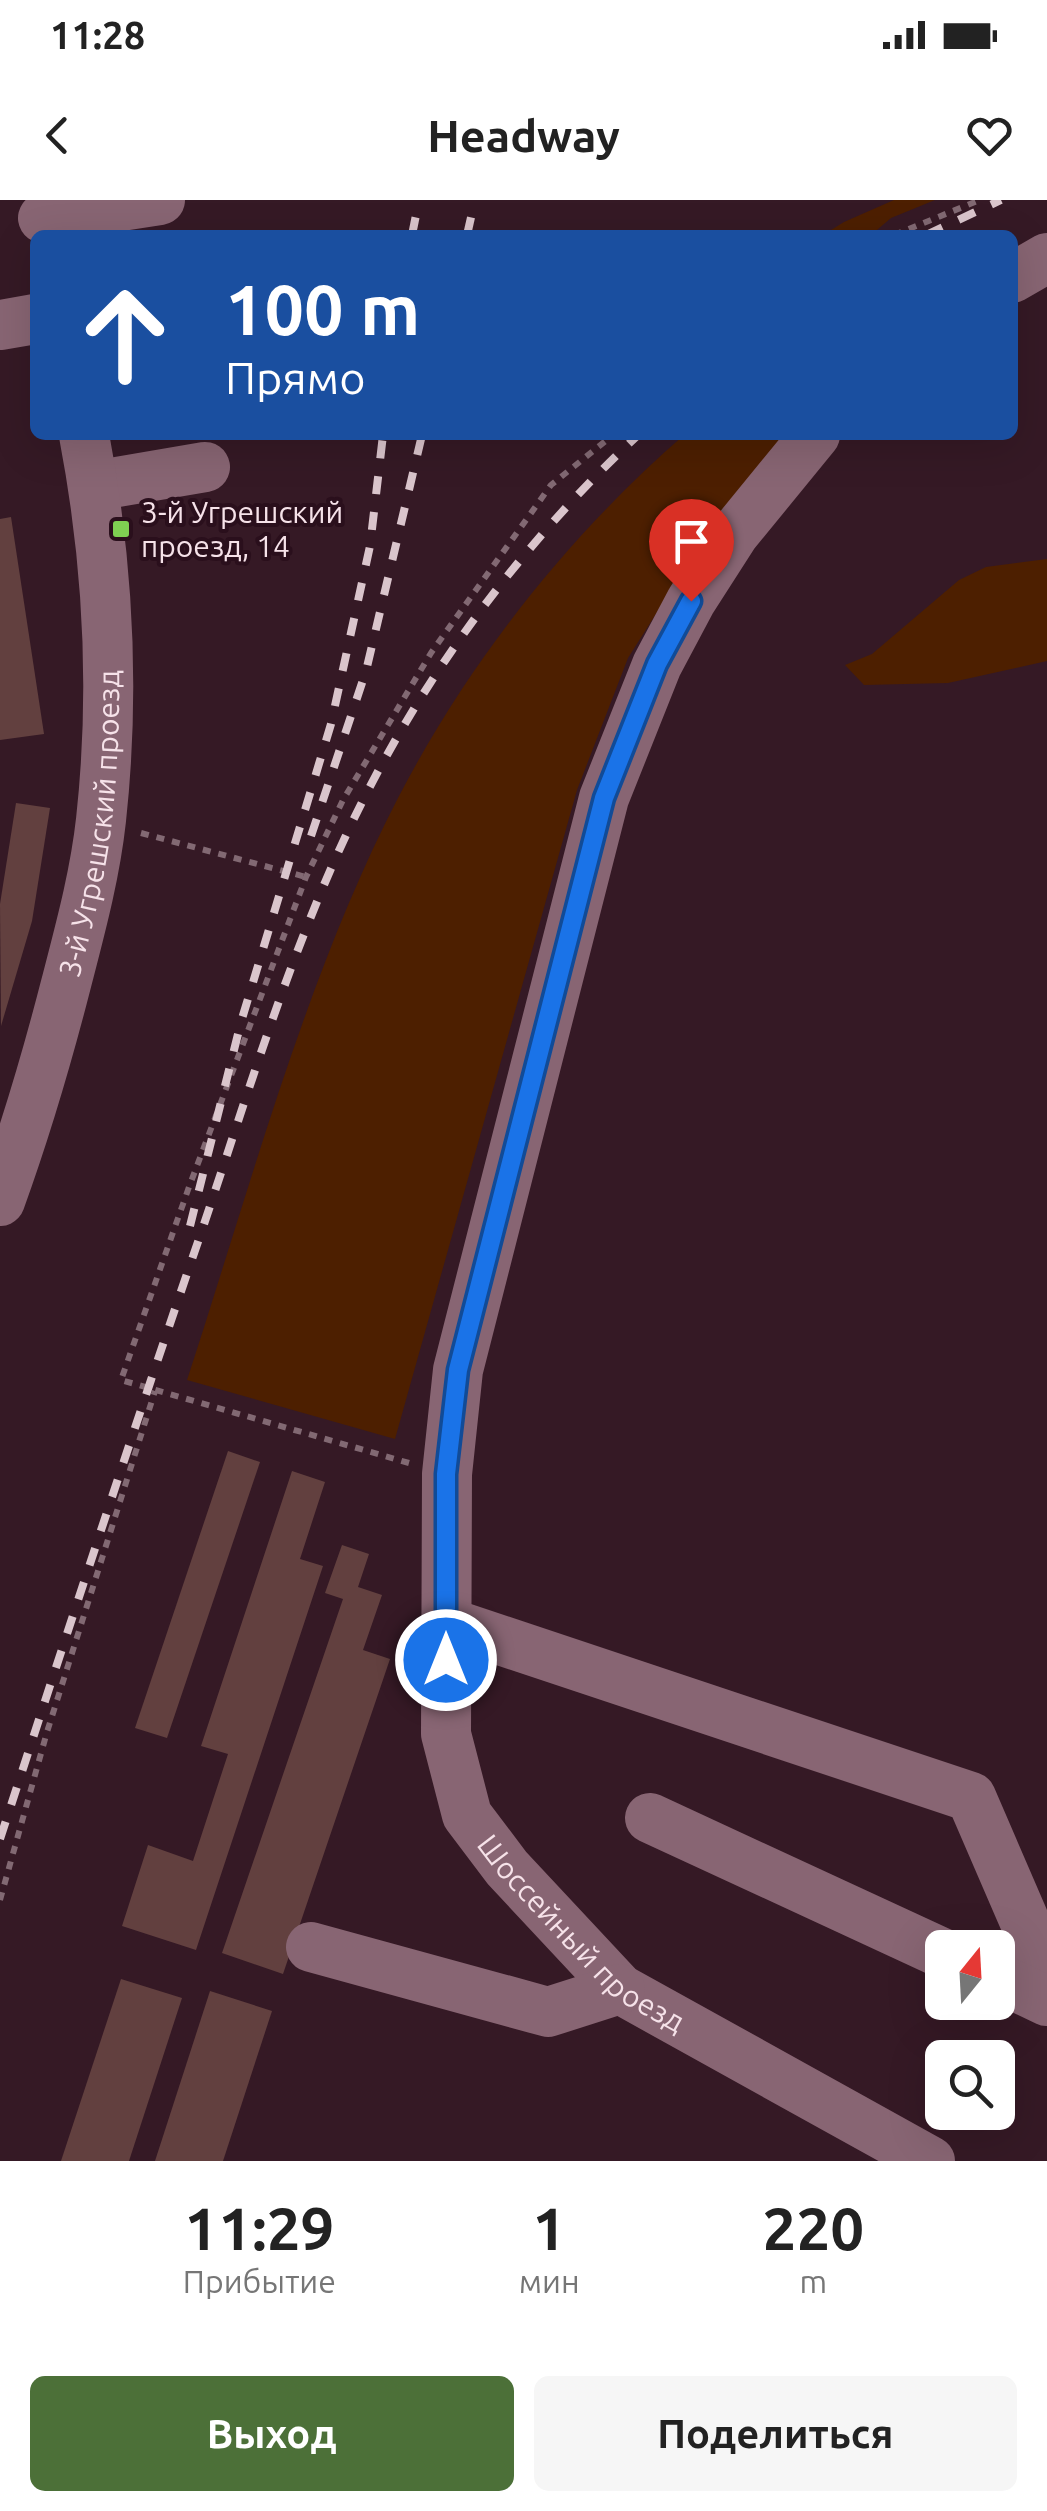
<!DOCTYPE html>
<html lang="ru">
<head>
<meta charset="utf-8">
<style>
	body { margin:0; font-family:Ubuntu,sans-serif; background:#f6f6f6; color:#222; height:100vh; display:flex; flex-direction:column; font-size:38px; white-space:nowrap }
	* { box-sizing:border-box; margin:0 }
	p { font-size:32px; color:#767676 }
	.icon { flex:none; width:55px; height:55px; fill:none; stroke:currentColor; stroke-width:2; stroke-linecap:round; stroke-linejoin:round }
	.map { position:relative; height:1961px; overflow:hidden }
	.details { display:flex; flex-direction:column; background:#fff; flex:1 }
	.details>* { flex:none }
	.banner { position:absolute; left:30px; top:30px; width:988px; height:210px; border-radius:15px; box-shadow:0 10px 40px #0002; background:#1a4fa0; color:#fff; overflow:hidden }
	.needle { width:65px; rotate:18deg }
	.tools { position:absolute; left:925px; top:1730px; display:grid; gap:20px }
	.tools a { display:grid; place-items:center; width:90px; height:90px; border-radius:15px; background:#fff; box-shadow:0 10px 40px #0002; font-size:50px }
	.pin { position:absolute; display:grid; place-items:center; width:85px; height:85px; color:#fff; margin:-102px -42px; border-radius:50% 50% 50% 0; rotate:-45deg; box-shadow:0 0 10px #0007 }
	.pin .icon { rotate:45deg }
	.me { position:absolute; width:110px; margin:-55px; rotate:0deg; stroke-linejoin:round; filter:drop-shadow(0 0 8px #0008) }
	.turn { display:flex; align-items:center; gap:35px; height:210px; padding:0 30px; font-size:45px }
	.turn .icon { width:130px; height:130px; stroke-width:2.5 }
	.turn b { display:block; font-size:70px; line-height:85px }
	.eta { display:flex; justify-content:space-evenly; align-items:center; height:170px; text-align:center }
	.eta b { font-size:60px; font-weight:700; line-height:70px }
	.primary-button { display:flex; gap:20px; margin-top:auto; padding:20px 30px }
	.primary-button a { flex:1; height:115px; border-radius:15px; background:#4c7038; color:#fff; font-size:40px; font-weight:700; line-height:115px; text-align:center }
	.primary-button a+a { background:#f6f6f6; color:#222 }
	.status { display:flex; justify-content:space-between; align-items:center; height:70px; padding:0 50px; background:#fff; direction:ltr }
	.status svg { height:28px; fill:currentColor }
	header { display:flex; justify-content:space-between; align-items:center; height:130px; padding:0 30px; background:#fff; font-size:45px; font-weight:700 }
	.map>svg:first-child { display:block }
</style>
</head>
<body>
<div class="status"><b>11:28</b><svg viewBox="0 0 49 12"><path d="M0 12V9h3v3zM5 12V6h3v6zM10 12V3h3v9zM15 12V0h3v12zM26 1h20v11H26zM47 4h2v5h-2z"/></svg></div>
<header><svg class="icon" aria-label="back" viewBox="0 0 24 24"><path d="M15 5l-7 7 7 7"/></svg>Headway<svg class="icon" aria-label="heart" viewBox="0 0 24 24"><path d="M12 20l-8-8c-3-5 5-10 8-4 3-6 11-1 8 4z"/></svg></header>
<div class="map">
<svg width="1047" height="1961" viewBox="0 0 1047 1961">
	<rect width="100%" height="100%" fill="#351925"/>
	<g fill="#4d1f00">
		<polygon points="894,0 935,0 891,18 871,35 823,35 844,22"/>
		<path d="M 684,235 L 783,235 L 702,341 L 628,458 L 577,590 L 395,1239 L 187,1180 C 250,988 306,775 399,596 C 470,460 568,336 684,235 Z"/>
		<polygon points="1047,359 1047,461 948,483 864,485 845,465 872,454 959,380 986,367"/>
	</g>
	<g fill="#62403f">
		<polygon points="11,317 44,534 0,540 0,319"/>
		<polygon points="16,603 50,608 32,721 1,826 0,704"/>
		<polygon points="228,1251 260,1262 167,1538 135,1528"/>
		<polygon points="292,1271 325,1282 300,1359 323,1366 196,1750 122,1726 148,1645 193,1661 228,1554 201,1546"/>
		<polygon points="342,1345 369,1354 358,1387 382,1395 363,1450 390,1459 283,1774 222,1753 343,1399 325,1393"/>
		<polygon points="121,1779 182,1798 129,1961 61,1961"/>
		<polygon points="210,1791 272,1811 223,1961 155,1961"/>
	</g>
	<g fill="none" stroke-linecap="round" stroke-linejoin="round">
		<g stroke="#826973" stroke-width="6" stroke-dasharray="8 8" stroke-linecap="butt">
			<polyline points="894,35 980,0"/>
			<polyline points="141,633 306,677"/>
			<polyline points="409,1263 121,1180 189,987 306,677 343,600 431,453 551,285 613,235"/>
			<polyline points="0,1700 47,1532 155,1191"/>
		</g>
		<g stroke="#886573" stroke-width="50">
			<polyline points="43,18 160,0"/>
			<polyline points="1012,78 1047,58"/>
			<polyline points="0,125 35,119"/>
			<path id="s1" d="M 815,235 L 734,334 L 691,401 L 657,465 L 604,598 L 458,1170 L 447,1274 L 446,1534 L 467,1615 L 507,1668 L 620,1789 L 930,1961"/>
			<polyline points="94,286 205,267"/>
			<path id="s2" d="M 0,1001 C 26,929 47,858 66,784 C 80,730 95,675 101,620 C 115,492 108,361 84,235"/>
			<polyline points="446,1422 971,1597 1047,1773"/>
			<polyline points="650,1618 942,1753"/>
			<polyline points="311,1747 548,1812 620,1789"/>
			<polyline points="998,1778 1047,1801"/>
		</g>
		<g stroke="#dac5cc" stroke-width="8" stroke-dasharray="18 18" stroke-linecap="butt">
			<polyline points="412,35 419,0"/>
			<polyline points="467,35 475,0"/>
			<polyline points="926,35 1001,0"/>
			<polyline points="311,636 366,471 422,235"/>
			<polyline points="190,1026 241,822 331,524 370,346 383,235"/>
			<path d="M 0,1639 C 66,1437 131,1236 200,1036 C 246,900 287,761 348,631 C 418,482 518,347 638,235"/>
		</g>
	</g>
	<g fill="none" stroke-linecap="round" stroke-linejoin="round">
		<defs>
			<polyline id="route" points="446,1460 446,1274 458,1170 604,598 657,464 691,401"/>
		</defs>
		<use href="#route" stroke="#114b97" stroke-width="25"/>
		<use href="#route" stroke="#1a73e8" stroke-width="18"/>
	</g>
	<rect fill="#7fd052" stroke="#2a0f1c" stroke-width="4" x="111" y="319" width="20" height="20" rx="5"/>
	<g text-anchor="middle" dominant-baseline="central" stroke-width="8" stroke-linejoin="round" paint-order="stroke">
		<g font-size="30" fill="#f6e2e9" stroke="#2a0f1c" text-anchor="start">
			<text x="141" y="312">3-й Угрешский<tspan x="141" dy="34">проезд, 14</tspan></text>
		</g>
		<g font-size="30" fill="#f6e2e9" stroke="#2a0f1c">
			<text stroke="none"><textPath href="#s2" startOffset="390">3-й Угрешский проезд</textPath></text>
			<text stroke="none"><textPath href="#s1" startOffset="1628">Шоссейный проезд</textPath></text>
		</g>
	</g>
</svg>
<div class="tools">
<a><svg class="needle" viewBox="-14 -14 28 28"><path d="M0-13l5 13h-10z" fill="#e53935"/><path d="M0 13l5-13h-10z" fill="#767676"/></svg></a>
<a><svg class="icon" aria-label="search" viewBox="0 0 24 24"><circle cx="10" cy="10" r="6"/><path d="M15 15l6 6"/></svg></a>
</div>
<div class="pin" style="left:691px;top:401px;background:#d93025"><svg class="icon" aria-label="arrive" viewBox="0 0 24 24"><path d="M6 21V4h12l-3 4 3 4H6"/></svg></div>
<svg class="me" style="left:446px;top:1460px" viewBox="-20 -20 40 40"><circle r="17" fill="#1a73e8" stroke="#fff" stroke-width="3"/><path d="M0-11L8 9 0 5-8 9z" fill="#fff"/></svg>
<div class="banner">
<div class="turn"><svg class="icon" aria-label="ahead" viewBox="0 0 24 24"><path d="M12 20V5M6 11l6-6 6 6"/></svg><div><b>100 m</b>Прямо</div></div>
</div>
</div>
<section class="details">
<div class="eta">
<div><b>11:29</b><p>Прибытие</p></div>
<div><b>1</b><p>мин</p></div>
<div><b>220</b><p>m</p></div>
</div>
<div class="primary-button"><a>Выход</a><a>Поделиться</a></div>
</section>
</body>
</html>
